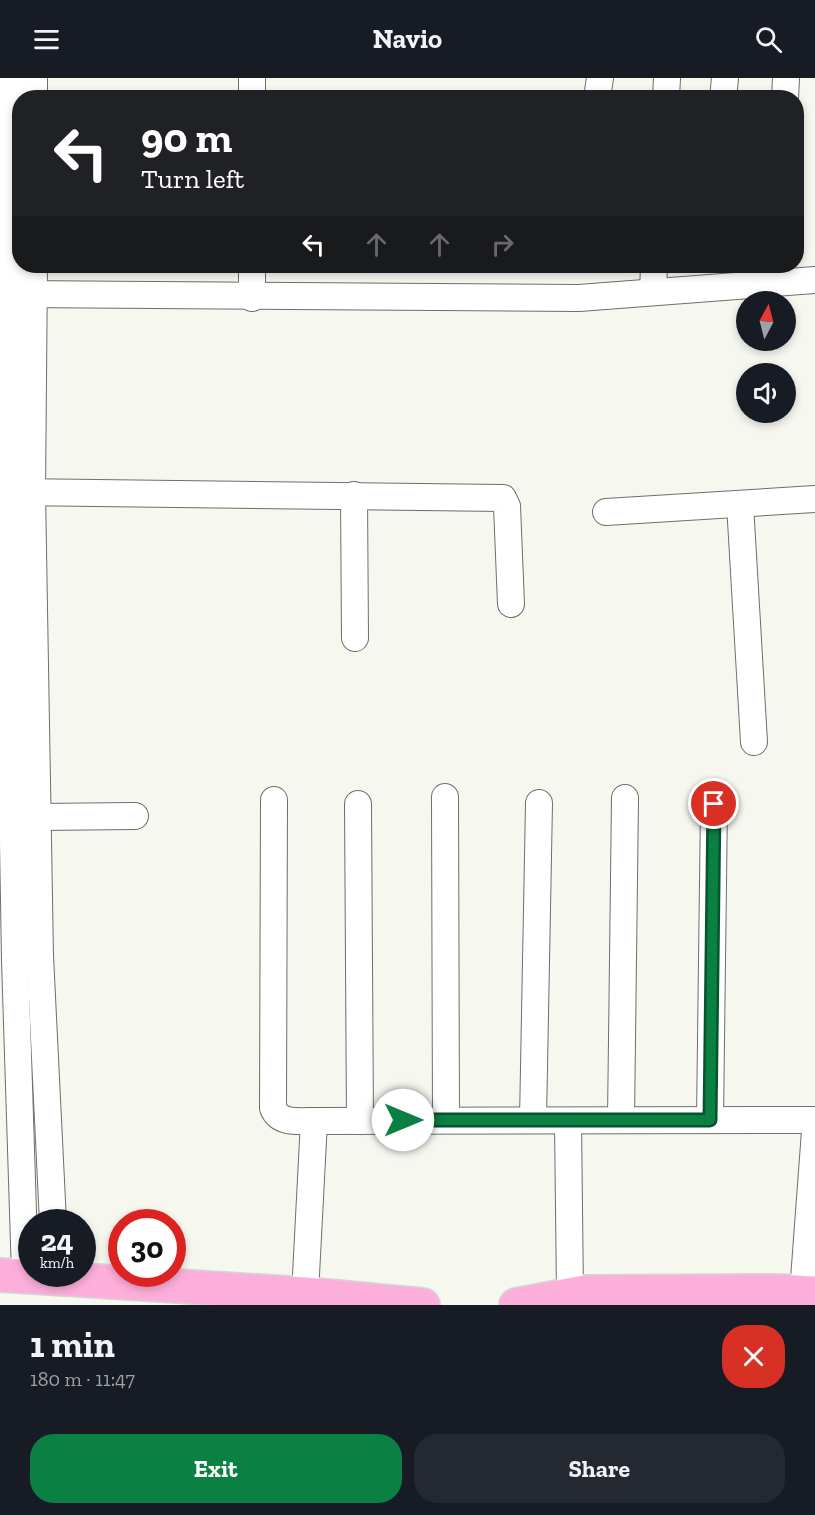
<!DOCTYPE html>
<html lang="en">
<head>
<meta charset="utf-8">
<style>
	body { margin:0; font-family:"Zilla Slab",serif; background:#242831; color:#f1f3f6; height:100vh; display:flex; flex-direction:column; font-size:22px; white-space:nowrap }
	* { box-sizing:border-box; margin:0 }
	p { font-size:20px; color:#9ea1a6 }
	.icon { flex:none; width:33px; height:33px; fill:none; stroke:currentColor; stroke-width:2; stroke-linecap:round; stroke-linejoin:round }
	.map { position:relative; height:1227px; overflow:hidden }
	.drawer { display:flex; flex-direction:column; background:#171b24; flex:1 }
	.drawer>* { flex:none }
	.banner { position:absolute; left:12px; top:12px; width:792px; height:183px; border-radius:24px; box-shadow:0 3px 9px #0003; background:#202124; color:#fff; overflow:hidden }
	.needle { width:39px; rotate:7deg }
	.controls { position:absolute; left:736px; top:213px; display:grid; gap:12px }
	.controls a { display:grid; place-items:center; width:60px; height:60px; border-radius:50%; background:#171b24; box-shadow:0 3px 9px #0003; font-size:30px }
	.speed { position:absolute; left:18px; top:1131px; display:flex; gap:12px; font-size:30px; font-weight:700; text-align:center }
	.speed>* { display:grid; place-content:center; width:78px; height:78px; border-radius:50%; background:#171b24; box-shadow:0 3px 9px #0003; line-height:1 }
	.speed small { font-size:15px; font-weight:400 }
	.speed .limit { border:9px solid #d22; background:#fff; color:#111 }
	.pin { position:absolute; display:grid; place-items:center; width:51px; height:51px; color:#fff; margin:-26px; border:3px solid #fff; border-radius:50%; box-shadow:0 2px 6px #0007 }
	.me { position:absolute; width:66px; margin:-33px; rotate:90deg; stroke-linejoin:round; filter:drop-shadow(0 0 4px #0008) }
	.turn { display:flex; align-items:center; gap:21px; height:126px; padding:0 30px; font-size:27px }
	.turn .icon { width:78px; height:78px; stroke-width:2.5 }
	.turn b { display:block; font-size:42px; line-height:51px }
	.lanes { display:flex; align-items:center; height:57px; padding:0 30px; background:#0003; justify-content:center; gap:30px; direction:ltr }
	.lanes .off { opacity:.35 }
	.round { display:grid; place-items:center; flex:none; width:63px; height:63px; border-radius:24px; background:#242831 }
	.summary { display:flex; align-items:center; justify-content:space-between; height:102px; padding:0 30px }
	h1 { font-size:36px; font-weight:800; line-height:45px }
	.cta { display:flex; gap:12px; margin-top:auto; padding:12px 30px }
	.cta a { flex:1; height:69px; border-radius:24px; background:#0b8043; color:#fff; font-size:24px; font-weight:800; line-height:69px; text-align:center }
	.cta a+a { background:#242831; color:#f1f3f6 }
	header { display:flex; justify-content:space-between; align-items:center; height:78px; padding:0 30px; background:#171b24; font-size:27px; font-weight:800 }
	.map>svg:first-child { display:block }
</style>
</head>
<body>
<header><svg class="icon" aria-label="menu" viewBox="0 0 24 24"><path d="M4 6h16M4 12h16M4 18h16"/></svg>Navio<svg class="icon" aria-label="search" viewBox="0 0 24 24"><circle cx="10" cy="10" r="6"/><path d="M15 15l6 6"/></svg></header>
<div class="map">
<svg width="815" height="1227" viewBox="0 0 815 1227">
	<rect width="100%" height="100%" fill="#f6f8f0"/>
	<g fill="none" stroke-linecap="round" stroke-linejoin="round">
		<defs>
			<g id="minor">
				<polyline points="10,0 11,216 7,413 15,882 25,1197"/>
				<polyline points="34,0 34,20"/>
				<polyline points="252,20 252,0"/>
				<polyline points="597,20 600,0"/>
				<polyline points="666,20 667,0"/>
				<polyline points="723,20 725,0"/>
				<polyline points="785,20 786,0"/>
				<polyline points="34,188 32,414 40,878 53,1144"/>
				<polyline points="653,214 654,188"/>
				<polyline points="18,216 579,220 815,202"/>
				<polyline points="252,220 252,188"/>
				<polyline points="16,414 503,420 507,428 511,526"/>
				<polyline points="354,417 355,560"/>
				<polyline points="740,426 754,664"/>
				<polyline points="606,434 815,421"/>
				<polyline points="445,719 446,1042"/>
				<path d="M 274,722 L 273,1030 C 279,1046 299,1043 314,1043 L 815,1042"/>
				<polyline points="358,726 360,1043"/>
				<polyline points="37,739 135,738"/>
				<polyline points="533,1042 539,725"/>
				<polyline points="621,1042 625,720"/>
				<polyline points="710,1042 714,726"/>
				<polyline points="568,1043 570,1217"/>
				<polyline points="803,1215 815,1053"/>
				<polyline points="305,1216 314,1043"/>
			</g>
			<g id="major">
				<polyline points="0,1197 305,1216 423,1227"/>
				<polyline points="516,1227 585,1214 776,1213 815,1215"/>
			</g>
		</defs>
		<use href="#minor" stroke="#6d6f68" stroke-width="28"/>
		<use href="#major" stroke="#d5d5d4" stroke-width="36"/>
		<use href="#minor" stroke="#fff" stroke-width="26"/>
		<use href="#major" stroke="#fdafdb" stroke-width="33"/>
	</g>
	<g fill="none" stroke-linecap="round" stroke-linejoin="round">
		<defs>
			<polyline id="route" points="403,1042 710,1042 714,726"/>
		</defs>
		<use href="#route" stroke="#07532c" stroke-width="15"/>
		<use href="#route" stroke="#0b8043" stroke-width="10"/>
	</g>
</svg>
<div class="controls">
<a><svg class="needle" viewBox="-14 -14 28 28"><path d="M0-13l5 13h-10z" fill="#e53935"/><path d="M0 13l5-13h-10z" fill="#9ea1a6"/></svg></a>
<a><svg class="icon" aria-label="sound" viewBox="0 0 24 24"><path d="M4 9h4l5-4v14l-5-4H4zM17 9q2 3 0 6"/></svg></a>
</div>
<div class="speed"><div>24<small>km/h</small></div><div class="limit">30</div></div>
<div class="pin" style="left:714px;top:726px;background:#d93025"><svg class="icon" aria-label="arrive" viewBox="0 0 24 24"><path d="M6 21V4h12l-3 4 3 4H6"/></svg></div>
<svg class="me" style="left:403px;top:1042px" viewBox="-20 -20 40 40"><circle r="19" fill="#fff"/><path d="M0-13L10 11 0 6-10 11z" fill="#0b8043"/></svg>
<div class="banner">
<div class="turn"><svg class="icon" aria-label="left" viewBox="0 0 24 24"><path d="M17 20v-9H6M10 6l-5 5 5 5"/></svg><div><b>90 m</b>Turn left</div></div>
<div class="lanes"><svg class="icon" aria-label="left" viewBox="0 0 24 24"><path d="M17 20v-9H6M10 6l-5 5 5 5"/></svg><svg class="icon off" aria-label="ahead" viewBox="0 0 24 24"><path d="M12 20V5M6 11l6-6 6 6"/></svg><svg class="icon off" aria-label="ahead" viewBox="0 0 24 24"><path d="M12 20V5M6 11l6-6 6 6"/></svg><svg class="icon off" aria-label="right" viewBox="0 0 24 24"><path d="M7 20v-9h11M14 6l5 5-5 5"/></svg></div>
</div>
</div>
<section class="drawer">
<div class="summary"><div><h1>1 min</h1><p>180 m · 11:47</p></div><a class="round" style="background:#d93025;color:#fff"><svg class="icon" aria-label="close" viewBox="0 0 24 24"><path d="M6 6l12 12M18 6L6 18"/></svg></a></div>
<div class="cta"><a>Exit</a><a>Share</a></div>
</section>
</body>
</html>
